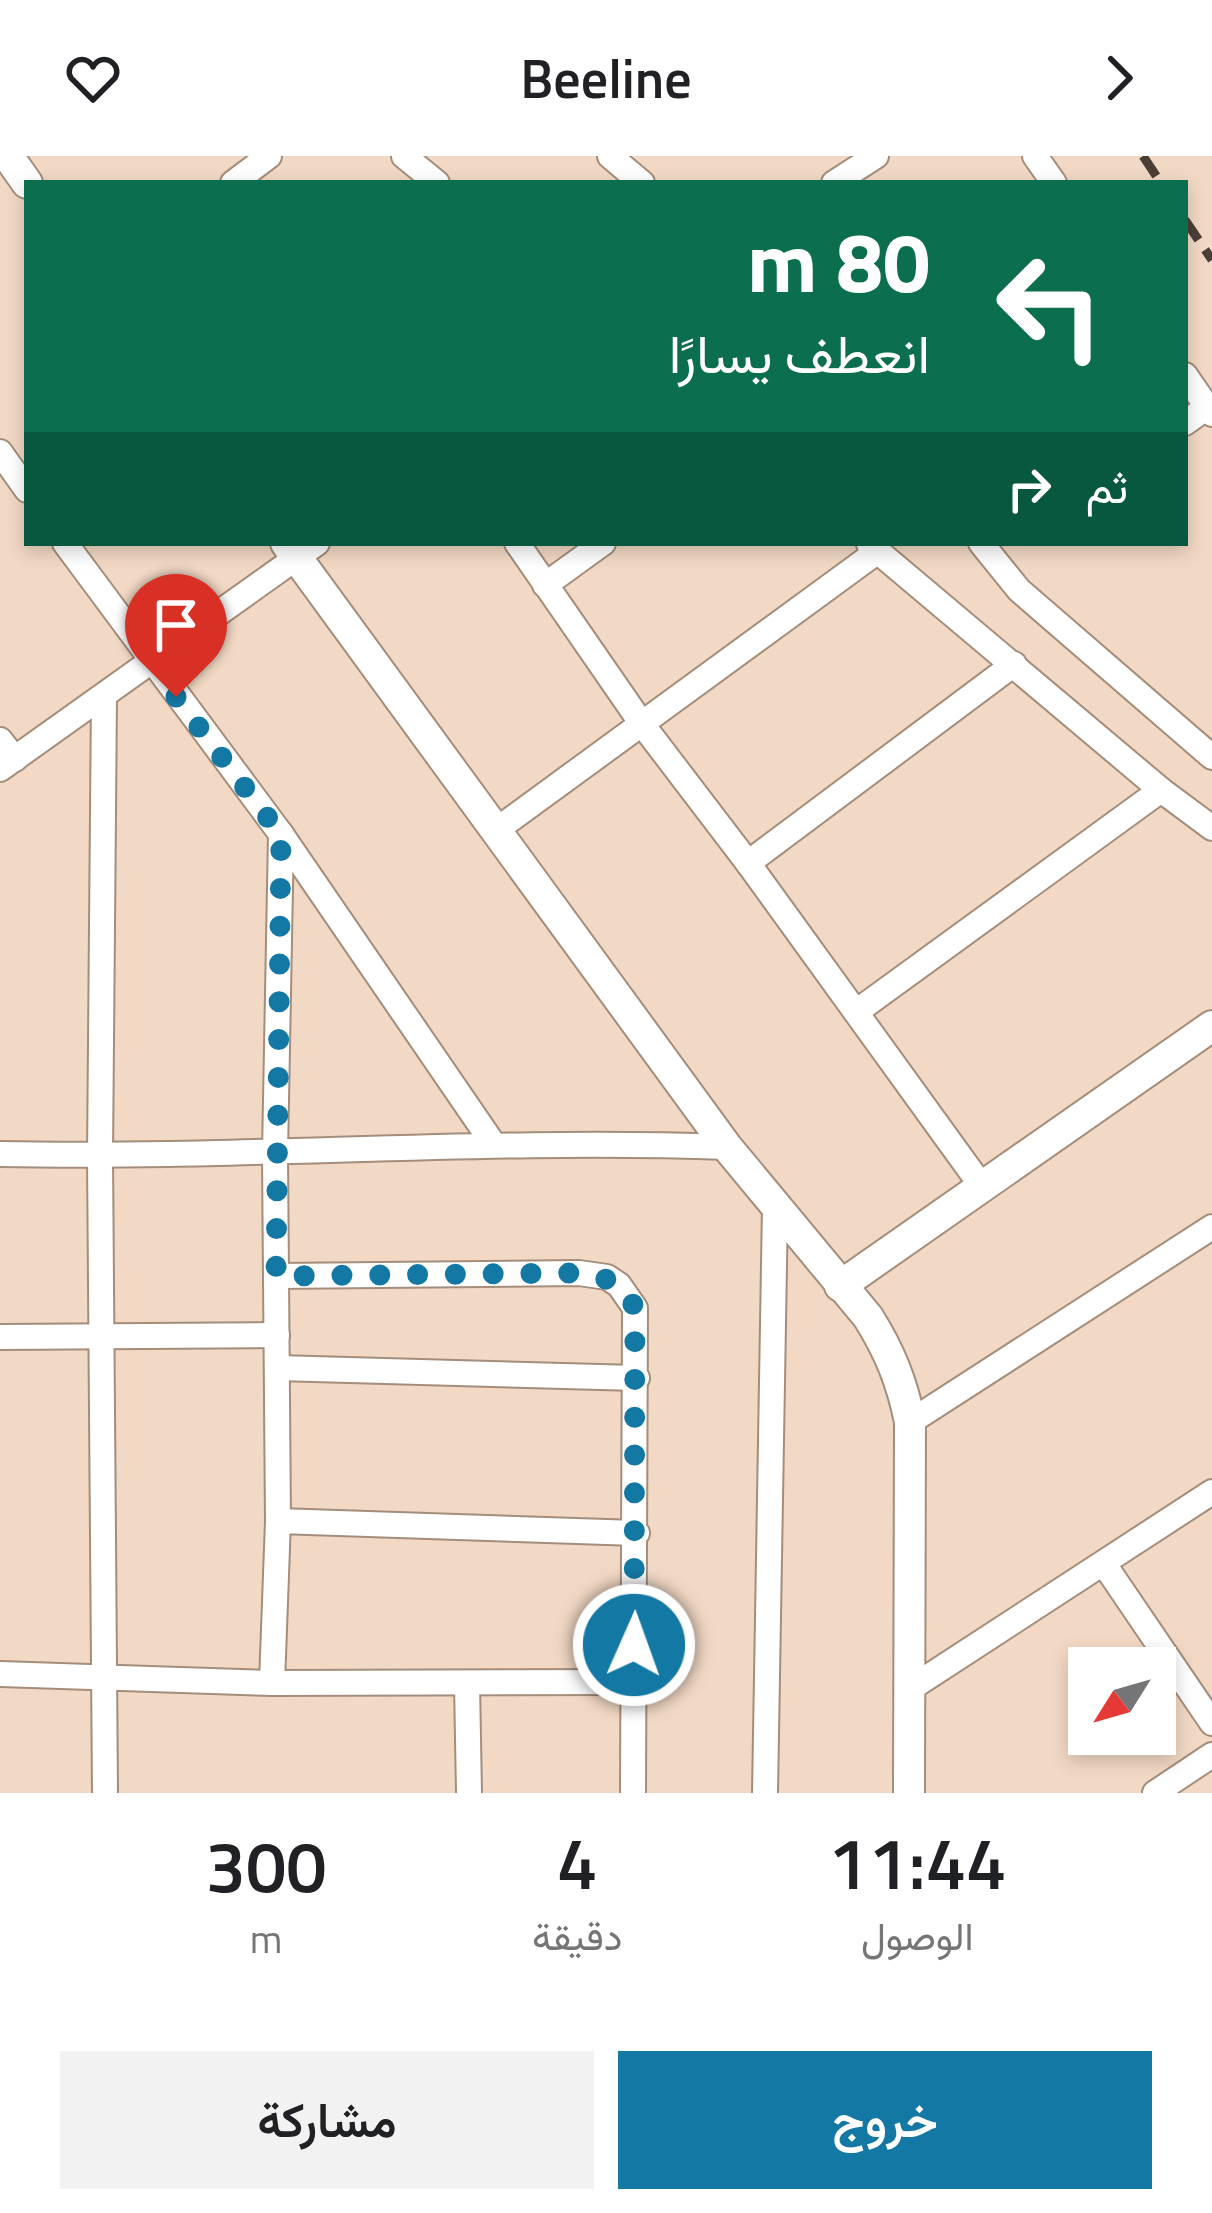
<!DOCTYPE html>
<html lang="ar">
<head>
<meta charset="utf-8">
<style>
	body { margin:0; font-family:"Titillium Web",Vazirmatn,sans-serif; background:#f2f2f2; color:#202124; direction:rtl; height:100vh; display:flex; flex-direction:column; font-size:45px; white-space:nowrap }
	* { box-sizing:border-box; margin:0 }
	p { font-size:39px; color:#757577 }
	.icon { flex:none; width:66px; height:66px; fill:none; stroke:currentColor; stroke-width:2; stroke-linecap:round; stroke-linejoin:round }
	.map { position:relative; height:1637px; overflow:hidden; direction:ltr }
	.drawer { display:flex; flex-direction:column; background:#fff; flex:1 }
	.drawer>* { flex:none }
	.hud { position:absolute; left:24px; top:24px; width:1164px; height:366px; border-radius:0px; box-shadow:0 6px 18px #0003; direction:rtl; background:#0b6e4f; color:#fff; overflow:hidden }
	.needle { width:78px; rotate:233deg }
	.tools { position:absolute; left:1068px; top:1491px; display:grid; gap:24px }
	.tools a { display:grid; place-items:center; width:108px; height:108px; border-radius:0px; background:#fff; box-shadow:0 6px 18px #0003; font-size:60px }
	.pin { position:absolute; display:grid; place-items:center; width:102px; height:102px; color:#fff; margin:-123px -51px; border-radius:50% 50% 50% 0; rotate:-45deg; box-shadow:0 0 12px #0007 }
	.pin .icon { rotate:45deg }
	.me { position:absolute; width:132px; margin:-66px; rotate:2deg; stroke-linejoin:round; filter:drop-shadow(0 0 9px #0008) }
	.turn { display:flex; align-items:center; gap:42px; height:252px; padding:0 60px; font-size:54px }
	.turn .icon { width:156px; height:156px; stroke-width:2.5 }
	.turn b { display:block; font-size:84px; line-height:102px }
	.then { display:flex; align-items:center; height:114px; padding:0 60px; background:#0003; gap:24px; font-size:45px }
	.eta { display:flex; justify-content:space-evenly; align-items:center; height:204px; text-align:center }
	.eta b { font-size:72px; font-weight:600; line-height:84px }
	.button { display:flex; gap:24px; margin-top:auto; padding:24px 60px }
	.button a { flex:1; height:138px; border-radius:0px; background:#1379a4; color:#fff; font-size:48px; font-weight:600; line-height:138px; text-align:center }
	.button a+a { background:#f2f2f2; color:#202124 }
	header { display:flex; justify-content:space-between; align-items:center; height:156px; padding:0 60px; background:#fff; font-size:54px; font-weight:600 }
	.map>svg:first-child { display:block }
</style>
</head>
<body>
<header><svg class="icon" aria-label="forward" viewBox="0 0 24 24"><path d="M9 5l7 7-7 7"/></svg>Beeline<svg class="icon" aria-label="heart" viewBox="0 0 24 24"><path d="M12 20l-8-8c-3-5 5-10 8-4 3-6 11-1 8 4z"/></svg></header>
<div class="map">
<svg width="1212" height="1637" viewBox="0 0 1212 1637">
	<rect width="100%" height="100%" fill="#f2d9c5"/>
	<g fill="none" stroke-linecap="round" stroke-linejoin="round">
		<defs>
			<g id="minor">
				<polyline points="404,0 437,27"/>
				<polyline points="610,0 642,27"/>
				<polyline points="1035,0 1054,27"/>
				<polyline points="233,27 269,0"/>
				<polyline points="834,27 876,0"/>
				<polyline points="1185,219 1212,258"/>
				<polyline points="1185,267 1207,251"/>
				<polyline points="0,296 27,334"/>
				<polyline points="65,387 281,678 494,989"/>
				<polyline points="517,387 642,568 748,707 983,1032"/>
				<polyline points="981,387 1019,434 1212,601"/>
				<polyline points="869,388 1161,634 1212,672"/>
				<polyline points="545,429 603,387"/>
				<polyline points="104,541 100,1000 105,1637"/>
				<polyline points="0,584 15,603"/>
				<polyline points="0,613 317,387"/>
				<polyline points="495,675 878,395"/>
				<polyline points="748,707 1014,508"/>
				<polyline points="856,856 1161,634"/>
				<path d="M 0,998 C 242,1003 485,982 727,991"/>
				<polyline points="276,1120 579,1117 607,1121 619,1129 635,1152 633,1637"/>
				<polyline points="0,1181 277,1179"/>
				<polyline points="277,1212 637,1222"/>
				<polyline points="910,1266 1212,1071"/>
				<polyline points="278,1365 637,1377"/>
				<polyline points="1104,1408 1212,1567"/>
				<polyline points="0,1518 272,1527 633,1526"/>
				<polyline points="272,1527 278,1365 275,998 281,678"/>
				<polyline points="467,1527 469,1637"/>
				<polyline points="908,1534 1212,1336"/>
				<polyline points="765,1637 775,1050"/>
				<polyline points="1155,1637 1212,1599"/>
			</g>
			<g id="tertiary">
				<polyline points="8,0 27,27"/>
				<path d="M 286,387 L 727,991 L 868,1161 C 890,1196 902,1226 910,1266 L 909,1637"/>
				<polyline points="840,1130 1212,870"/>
			</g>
		</defs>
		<use href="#minor" stroke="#a48d7a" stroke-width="28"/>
		<use href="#tertiary" stroke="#a48d7a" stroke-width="34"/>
		<use href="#minor" stroke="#fff" stroke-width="24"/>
		<use href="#tertiary" stroke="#fff" stroke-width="30"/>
		<g stroke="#4a3f35" stroke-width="9" stroke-dasharray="24 12" stroke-linecap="butt">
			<polyline points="1143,0 1161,27"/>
			<polyline points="1185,64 1212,104"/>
		</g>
	</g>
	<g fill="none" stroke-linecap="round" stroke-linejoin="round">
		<path stroke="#1379a4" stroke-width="21" stroke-dasharray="0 37.8" d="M 176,541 L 281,679 L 276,1120 L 579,1117 C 607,1121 621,1126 635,1152 L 634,1489"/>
	</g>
</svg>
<div class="tools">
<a><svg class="needle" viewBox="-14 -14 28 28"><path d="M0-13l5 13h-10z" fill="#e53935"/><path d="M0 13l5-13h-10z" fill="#757577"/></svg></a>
</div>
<div class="pin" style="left:176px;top:541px;background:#d93025"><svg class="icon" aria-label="arrive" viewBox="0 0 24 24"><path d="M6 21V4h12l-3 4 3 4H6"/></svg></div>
<svg class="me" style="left:634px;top:1489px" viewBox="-20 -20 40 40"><circle r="17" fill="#1379a4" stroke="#fff" stroke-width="3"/><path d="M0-11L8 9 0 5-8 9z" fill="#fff"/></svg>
<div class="hud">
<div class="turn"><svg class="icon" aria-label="left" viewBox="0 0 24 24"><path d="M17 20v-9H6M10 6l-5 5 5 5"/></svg><div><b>80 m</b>انعطف يسارًا</div></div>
<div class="then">ثم<svg class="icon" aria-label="right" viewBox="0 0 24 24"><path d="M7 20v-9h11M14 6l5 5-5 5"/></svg></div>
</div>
</div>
<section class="drawer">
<div class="eta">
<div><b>11:44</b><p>الوصول</p></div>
<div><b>4</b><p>دقيقة</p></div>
<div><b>300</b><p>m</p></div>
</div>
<div class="button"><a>خروج</a><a>مشاركة</a></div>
</section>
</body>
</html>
